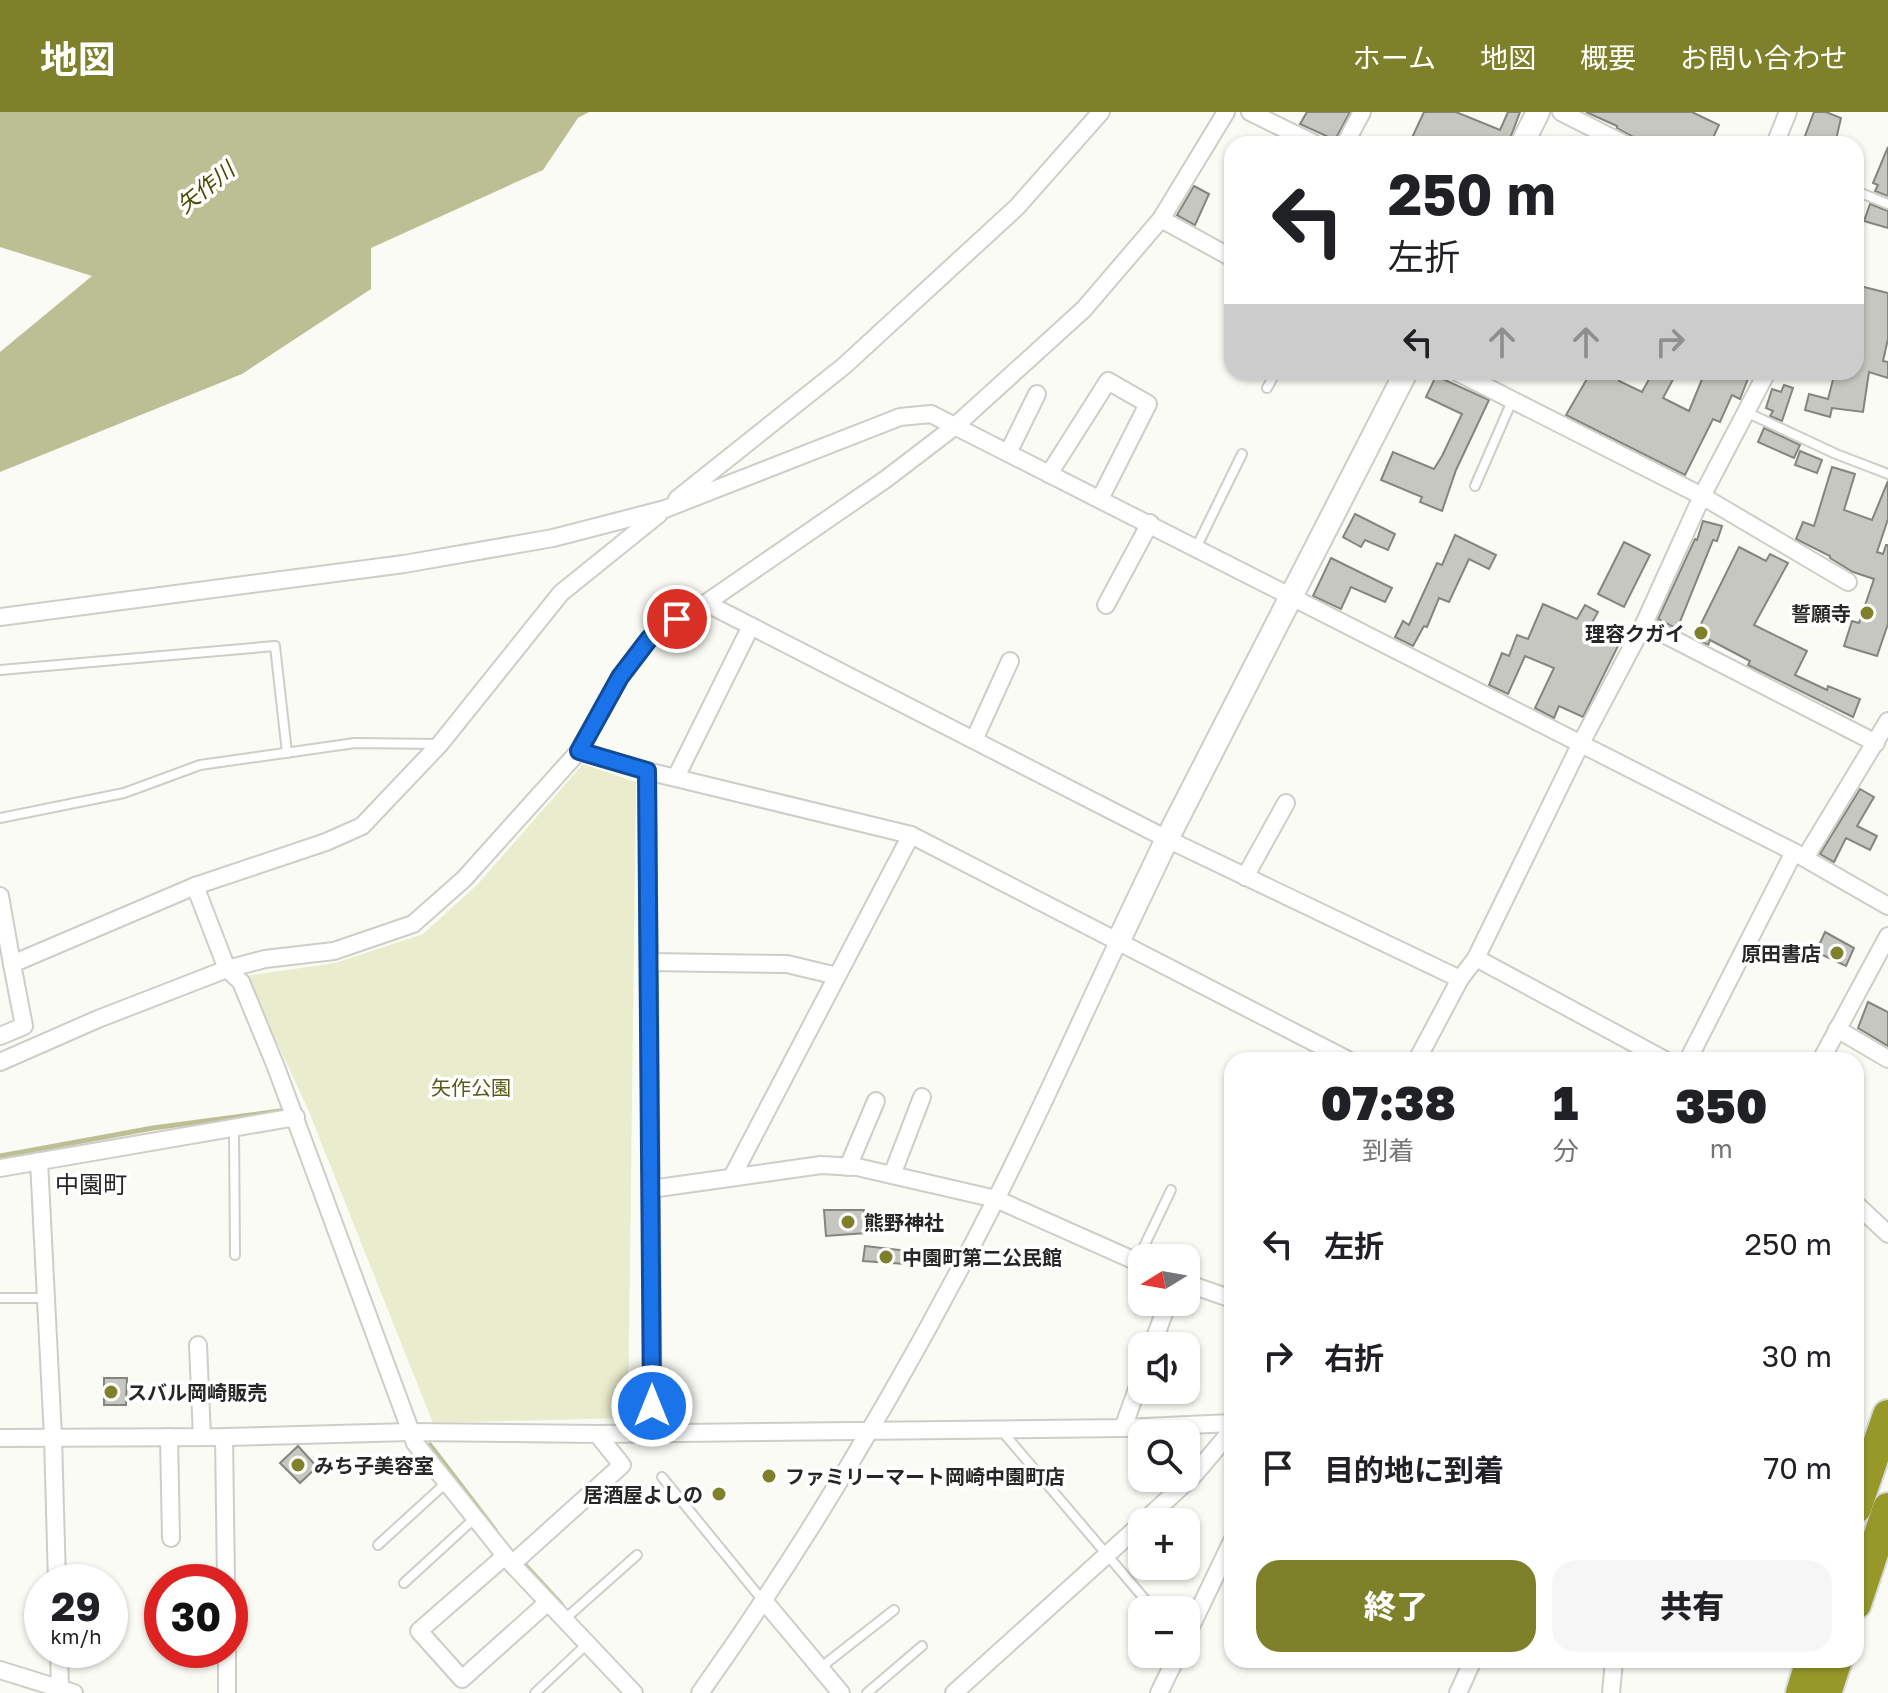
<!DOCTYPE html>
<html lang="ja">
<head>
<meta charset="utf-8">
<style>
	body { margin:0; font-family:"Golos Text","Noto Sans JP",sans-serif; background:#f6f6f6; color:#202124; height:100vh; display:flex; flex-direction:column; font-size:30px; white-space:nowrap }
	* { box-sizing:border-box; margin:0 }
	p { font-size:26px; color:#757577 }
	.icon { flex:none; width:44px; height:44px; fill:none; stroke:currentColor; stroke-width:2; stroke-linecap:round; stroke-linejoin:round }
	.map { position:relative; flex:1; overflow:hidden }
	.drawer { position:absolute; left:1224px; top:940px; width:640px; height:616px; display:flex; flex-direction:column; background:#fff; border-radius:24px; box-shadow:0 2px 6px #0004 }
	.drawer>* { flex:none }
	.banner { position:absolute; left:1224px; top:24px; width:640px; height:244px; border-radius:24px; box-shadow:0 2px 6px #0004; background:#fff; color:#202124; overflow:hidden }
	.needle { width:52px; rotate:259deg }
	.buttons { position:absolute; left:1128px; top:1132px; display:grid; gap:16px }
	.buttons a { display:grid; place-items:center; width:72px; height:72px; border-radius:16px; background:#fff; box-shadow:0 2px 6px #0004; font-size:40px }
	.speed { position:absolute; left:24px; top:1452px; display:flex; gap:16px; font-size:40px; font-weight:700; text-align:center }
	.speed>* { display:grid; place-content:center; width:104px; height:104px; border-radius:50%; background:#fff; box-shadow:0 2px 6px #0004; line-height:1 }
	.speed small { font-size:20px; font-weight:400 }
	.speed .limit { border:12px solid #d22; background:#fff; color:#111 }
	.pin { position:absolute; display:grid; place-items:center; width:68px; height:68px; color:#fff; margin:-34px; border:4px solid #fff; border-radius:50%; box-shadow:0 2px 8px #0007 }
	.me { position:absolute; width:88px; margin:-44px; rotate:0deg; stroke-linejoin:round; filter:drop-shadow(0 0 6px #0008) }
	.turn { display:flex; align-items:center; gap:28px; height:168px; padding:0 32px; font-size:36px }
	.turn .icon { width:104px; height:104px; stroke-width:2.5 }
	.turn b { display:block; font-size:56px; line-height:68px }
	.lanes { display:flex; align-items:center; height:76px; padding:0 32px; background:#0003; justify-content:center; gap:40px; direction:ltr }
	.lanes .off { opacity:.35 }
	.eta { display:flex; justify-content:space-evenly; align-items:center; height:136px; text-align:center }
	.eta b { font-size:48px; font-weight:800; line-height:56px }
	.button { display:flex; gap:16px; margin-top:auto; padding:16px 32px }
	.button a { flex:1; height:92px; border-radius:24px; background:#7e812a; color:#fff; font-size:32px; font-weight:800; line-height:92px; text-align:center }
	.button a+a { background:#f6f6f6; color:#202124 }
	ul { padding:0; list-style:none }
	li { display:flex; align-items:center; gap:24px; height:112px; padding:0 32px }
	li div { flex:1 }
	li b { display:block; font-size:30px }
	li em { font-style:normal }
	header { display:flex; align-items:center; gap:48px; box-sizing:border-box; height:112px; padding:0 40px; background:#7e812a; color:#fff }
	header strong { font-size:38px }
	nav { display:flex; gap:44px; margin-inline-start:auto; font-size:28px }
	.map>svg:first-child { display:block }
</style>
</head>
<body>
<header>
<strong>地図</strong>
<nav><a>ホーム</a><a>地図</a><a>概要</a><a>お問い合わせ</a></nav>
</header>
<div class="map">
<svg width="1888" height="1581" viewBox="0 0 1888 1581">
	<rect width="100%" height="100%" fill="#fafbf4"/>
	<polygon fill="#eaedcd" points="583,652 636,670 628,1306 433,1311 307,995 246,864 335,851 423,822 477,773"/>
	<polygon fill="#bcbf94" points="0,0 589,0 578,6 543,58 371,136 371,177 242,262 0,360 0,240 92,164 0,135"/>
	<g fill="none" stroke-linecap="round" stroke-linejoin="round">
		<g stroke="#bcbf94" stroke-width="5">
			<polyline points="0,1044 153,1016 280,999"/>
			<polyline points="430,1333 495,1418"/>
			<polyline points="524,1452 561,1492"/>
		</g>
	</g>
	<g fill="#c7c7c1" stroke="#85857f" stroke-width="2">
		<polygon points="1307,0 1350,0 1335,28 1300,12"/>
		<polygon points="1424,0 1456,0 1500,18 1508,0 1520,0 1508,32 1409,32"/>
		<polygon points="1586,0 1692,0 1719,13 1710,32 1635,32 1633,25 1617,16 1617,14"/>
		<polygon points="1814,0 1826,0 1841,6 1835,32 1802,32"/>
		<polygon points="1888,35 1888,84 1875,79 1878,73 1873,71"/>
		<polygon points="1194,74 1209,82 1195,113 1177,103"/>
		<polygon points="1870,92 1888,99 1888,116 1864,109"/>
		<polygon points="1856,173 1888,181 1888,227 1883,249 1888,250 1888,266 1869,260 1863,300 1832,296 1830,305 1805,298 1809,282 1828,287 1835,260 1856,260"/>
		<polygon points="1591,260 1623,260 1619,269 1642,280 1653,260 1677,260 1663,286 1689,299 1705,260 1740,260 1749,264 1740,287 1732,283 1720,310 1713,307 1685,363 1566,303"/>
		<polygon points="1436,264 1489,288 1456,358 1442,399 1420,390 1422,385 1381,368 1393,340 1434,357 1442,344 1462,302 1426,285"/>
		<polygon points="1784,273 1793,276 1782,309 1770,304 1773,299 1766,296 1772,277 1781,280"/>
		<polygon points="1764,316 1800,333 1794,346 1758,330"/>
		<polygon points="1800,339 1822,348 1817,361 1795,353"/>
		<polygon points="1832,355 1855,362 1844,398 1872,408 1888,369 1888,407 1877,440 1883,442 1886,433 1888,433 1888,512 1877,544 1844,534 1852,509 1859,511 1874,467 1853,460 1830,446 1830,444 1796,427 1803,410 1814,414"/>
		<polygon points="1355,402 1395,422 1388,438 1365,428 1361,435 1343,425"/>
		<polygon points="1703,409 1722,414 1717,429 1713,428 1677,517 1658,507 1695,427 1697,428"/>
		<polygon points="1455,423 1496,443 1489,457 1469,447 1449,490 1439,486 1427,515 1424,514 1413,534 1395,525 1403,509 1409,513 1437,451 1442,453"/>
		<polygon points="1624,430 1650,443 1624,495 1598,482"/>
		<polygon points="1739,435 1766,449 1770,442 1788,451 1754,513 1807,539 1795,563 1827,578 1828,574 1860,587 1853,605 1748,553 1750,549 1710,528 1708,533 1694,526"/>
		<polygon points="1331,446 1392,476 1385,490 1351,475 1341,497 1313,484"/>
		<polygon points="1543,492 1577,507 1585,493 1598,500 1589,516 1619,532 1583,605 1559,594 1554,606 1535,596 1554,556 1525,544 1508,582 1489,573 1502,541 1509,544 1517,523 1528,527"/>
		<polygon points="1860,677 1874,685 1857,714 1877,724 1870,738 1846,726 1834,750 1820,742"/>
		<polygon points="1825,820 1854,836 1846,854 1816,840"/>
		<polygon points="1868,890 1888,900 1888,934 1858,916"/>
		<polygon points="824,1098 864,1098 866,1121 826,1124"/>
		<polygon points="865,1134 909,1139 905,1152 863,1149"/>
		<polygon points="104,1266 127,1266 126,1293 104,1293"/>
		<polygon points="298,1334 317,1355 300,1371 280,1351"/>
	</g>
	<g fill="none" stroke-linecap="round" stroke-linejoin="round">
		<defs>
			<g id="lane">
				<polyline points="1856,79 1888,92"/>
				<polyline points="1267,276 1276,260"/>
				<polyline points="1748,301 1836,342 1888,362"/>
				<polyline points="1475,374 1512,289"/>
				<polyline points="1196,436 1242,342"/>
				<polyline points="0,558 275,534 287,641"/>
				<polyline points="0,706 124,681 200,653 355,631 439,632"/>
				<polyline points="234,1017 235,1143"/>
				<polyline points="1137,1149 1171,1078"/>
				<polyline points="0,1186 45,1186"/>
				<polyline points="1001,1318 1154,1498"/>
				<polyline points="662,1365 764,1490"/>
				<polyline points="378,1433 447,1370"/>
				<polyline points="404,1471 475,1406"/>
				<polyline points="565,1507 637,1443"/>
				<polyline points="820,1556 894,1498"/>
				<polyline points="535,1581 587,1532"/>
				<polyline points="867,1581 922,1534"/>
			</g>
			<g id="street">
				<polyline points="1250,0 1315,32"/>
				<polyline points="1561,0 1624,32"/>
				<polyline points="1345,32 1362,0"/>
				<polyline points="1775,32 1788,0"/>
				<polyline points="1161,107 1232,146"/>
				<polyline points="1457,260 1702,384 1848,470"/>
				<polyline points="1008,341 1037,282"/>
				<polyline points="1049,362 1108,269 1148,292 1100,387"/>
				<polyline points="677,387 844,254 1017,95 1101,0"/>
				<polyline points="706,491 886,367 954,315 1084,197 1161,107 1226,0"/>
				<polyline points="1106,493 1150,411"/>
				<polyline points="0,505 404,452 553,426 665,397 900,305 931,302 1794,740 1888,794"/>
				<polyline points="1644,512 1876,631"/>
				<polyline points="974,628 1010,549"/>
				<polyline points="579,639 647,659 911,723 1348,948"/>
				<polyline points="647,659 653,1322"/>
				<polyline points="676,665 751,514"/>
				<polyline points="1805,746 1888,609"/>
				<polyline points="1245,765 1286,691"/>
				<polyline points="195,774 227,857 241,870 276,955 415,1331 512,1452 634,1581"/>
				<polyline points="0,784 12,852"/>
				<polyline points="1476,846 1665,948"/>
				<polyline points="649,850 787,852 837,864"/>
				<polyline points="1837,917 1888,947"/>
				<polyline points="0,924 24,914 12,852 195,774 326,730 362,714 440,632 561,481 659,402"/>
				<polyline points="1417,948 1460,867 1476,846 1581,631 1644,512 1702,384 1767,260"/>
				<polyline points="1688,948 1794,740"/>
				<polyline points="1821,948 1888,824"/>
				<polyline points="0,950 98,907 227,857 265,847 334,839 413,812 464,767 579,639 620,565 649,527 677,507 706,491 1167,727 1460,867"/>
				<polyline points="39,1049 53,1325 57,1470"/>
				<polyline points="848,1055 876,989"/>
				<polyline points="0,1056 296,1005"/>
				<polyline points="892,1063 922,985"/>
				<polyline points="732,1065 911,723"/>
				<polyline points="651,1077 821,1053 857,1055 996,1087 1142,1152"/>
				<polyline points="1856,1092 1888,1122"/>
				<polyline points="1186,1171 1232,1187"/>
				<polyline points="198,1233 202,1325"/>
				<polyline points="1152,1234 1168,1190"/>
				<polyline points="1123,1316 1142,1263"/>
				<polyline points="169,1325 171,1426"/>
				<polyline points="224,1325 226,1470"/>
				<polyline points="0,1326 224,1325 410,1320 597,1322 1123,1316 1232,1311"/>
				<polyline points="1143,1410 1194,1363 1232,1318"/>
				<polyline points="505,1444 419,1519 462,1567 548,1490"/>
				<polyline points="512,1452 622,1353 597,1322"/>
				<polyline points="765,1490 841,1581"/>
				<polyline points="1186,1525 1232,1429"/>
				<polyline points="59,1538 60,1577"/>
				<polyline points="227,1538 227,1581"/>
				<polyline points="0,1558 74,1581"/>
				<path d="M 700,1581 C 811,1425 909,1259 996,1087 C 1039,1003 1077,916 1118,830"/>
				<polyline points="954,1581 1142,1411"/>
				<polyline points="1159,1581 1178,1542"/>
				<polyline points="1458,1581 1473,1548"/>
				<polyline points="1611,1581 1614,1548"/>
			</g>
			<g id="secondary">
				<polyline points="1522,32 1538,0"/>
				<polyline points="1118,830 1167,727 1406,260"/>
			</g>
			<g id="highway">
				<polyline points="1856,1396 1888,1303"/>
				<polyline points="1856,1492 1888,1396"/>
				<polyline points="1801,1581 1811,1548"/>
				<polyline points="1826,1581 1837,1548"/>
			</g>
		</defs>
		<use href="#lane" stroke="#cecec8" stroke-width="12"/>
		<use href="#street" stroke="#cecec8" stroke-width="20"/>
		<use href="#secondary" stroke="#cecec8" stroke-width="26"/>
		<use href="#highway" stroke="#d8d8d8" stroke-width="34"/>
		<use href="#lane" stroke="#fff" stroke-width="8"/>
		<use href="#street" stroke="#fff" stroke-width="16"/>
		<use href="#secondary" stroke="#fff" stroke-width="22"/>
		<use href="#highway" stroke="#969929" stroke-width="30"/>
	</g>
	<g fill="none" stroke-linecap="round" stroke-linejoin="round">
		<defs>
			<polyline id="route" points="652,1294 647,659 579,639 620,565 649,527 677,507"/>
		</defs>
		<use href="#route" stroke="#114b97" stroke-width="20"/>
		<use href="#route" stroke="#1a73e8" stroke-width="14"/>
	</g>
	<g fill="#7e812a" stroke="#fff" stroke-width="3">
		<circle cx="1867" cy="501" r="8"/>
		<circle cx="1701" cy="521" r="8"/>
		<circle cx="1837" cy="841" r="8"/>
		<circle cx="848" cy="1110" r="8"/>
		<circle cx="886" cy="1145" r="8"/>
		<circle cx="111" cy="1280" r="8"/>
		<circle cx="298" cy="1353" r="8"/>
		<circle cx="769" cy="1364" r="8"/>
		<circle cx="719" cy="1382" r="8"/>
	</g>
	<g text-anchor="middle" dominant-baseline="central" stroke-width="7" stroke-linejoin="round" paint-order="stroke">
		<g font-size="20" font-weight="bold" fill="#272725" stroke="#fff" text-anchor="start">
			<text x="1851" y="501" text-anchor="end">誓願寺</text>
			<text x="1685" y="521" text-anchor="end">理容クガイ</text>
			<text x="1821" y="841" text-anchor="end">原田書店</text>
			<text x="864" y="1110">熊野神社</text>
			<text x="902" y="1145">中園町第二公民館</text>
			<text x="127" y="1280">スバル岡崎販売</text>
			<text x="314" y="1353">みち子美容室</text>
			<text x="785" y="1364">ファミリーマート岡崎中園町店</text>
			<text x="703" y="1382" text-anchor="end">居酒屋よしの</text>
		</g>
		<g font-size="20" fill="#585a16" stroke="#fff">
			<text x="471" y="975">矢作公園</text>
		</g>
		<g font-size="22" font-style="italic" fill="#484a00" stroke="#fff">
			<text transform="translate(205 75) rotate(-39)">矢作川</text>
		</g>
		<g font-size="24" fill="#272725" stroke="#fff">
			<text x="91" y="1071">中園町</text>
		</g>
	</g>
</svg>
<div class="buttons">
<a><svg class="needle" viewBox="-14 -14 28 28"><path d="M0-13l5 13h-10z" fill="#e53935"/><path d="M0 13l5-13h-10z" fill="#757577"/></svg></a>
<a><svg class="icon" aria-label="sound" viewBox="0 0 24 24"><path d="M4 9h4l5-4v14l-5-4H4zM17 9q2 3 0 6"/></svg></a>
<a><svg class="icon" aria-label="search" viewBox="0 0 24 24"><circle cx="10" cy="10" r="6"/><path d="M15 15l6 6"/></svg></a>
<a>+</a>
<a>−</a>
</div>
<div class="speed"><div>29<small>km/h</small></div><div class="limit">30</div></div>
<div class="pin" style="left:677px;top:507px;background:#d93025"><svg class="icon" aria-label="arrive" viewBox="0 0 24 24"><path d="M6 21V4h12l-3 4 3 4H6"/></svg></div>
<svg class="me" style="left:652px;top:1294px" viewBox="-20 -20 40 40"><circle r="17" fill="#1a73e8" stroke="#fff" stroke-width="3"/><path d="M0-11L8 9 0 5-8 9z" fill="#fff"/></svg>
<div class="banner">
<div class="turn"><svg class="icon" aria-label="left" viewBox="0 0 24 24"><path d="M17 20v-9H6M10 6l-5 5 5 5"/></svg><div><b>250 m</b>左折</div></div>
<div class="lanes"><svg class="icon" aria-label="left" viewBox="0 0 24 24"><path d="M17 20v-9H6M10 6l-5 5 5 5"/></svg><svg class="icon off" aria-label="ahead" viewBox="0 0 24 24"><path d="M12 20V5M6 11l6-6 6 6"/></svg><svg class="icon off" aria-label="ahead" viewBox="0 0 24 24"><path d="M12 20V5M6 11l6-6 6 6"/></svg><svg class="icon off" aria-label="right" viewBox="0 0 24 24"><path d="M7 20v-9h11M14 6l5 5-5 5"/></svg></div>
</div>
<section class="drawer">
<div class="eta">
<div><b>07:38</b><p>到着</p></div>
<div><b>1</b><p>分</p></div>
<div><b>350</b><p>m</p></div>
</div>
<ul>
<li><svg class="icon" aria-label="left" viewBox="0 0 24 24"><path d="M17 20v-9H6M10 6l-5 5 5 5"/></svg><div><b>左折</b></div><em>250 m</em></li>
<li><svg class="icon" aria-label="right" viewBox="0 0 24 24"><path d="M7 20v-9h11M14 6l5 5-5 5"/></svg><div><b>右折</b></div><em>30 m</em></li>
<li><svg class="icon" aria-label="arrive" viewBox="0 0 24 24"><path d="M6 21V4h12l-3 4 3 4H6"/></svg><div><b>目的地に到着</b></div><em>70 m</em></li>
</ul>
<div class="button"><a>終了</a><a>共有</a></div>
</section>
</div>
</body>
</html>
